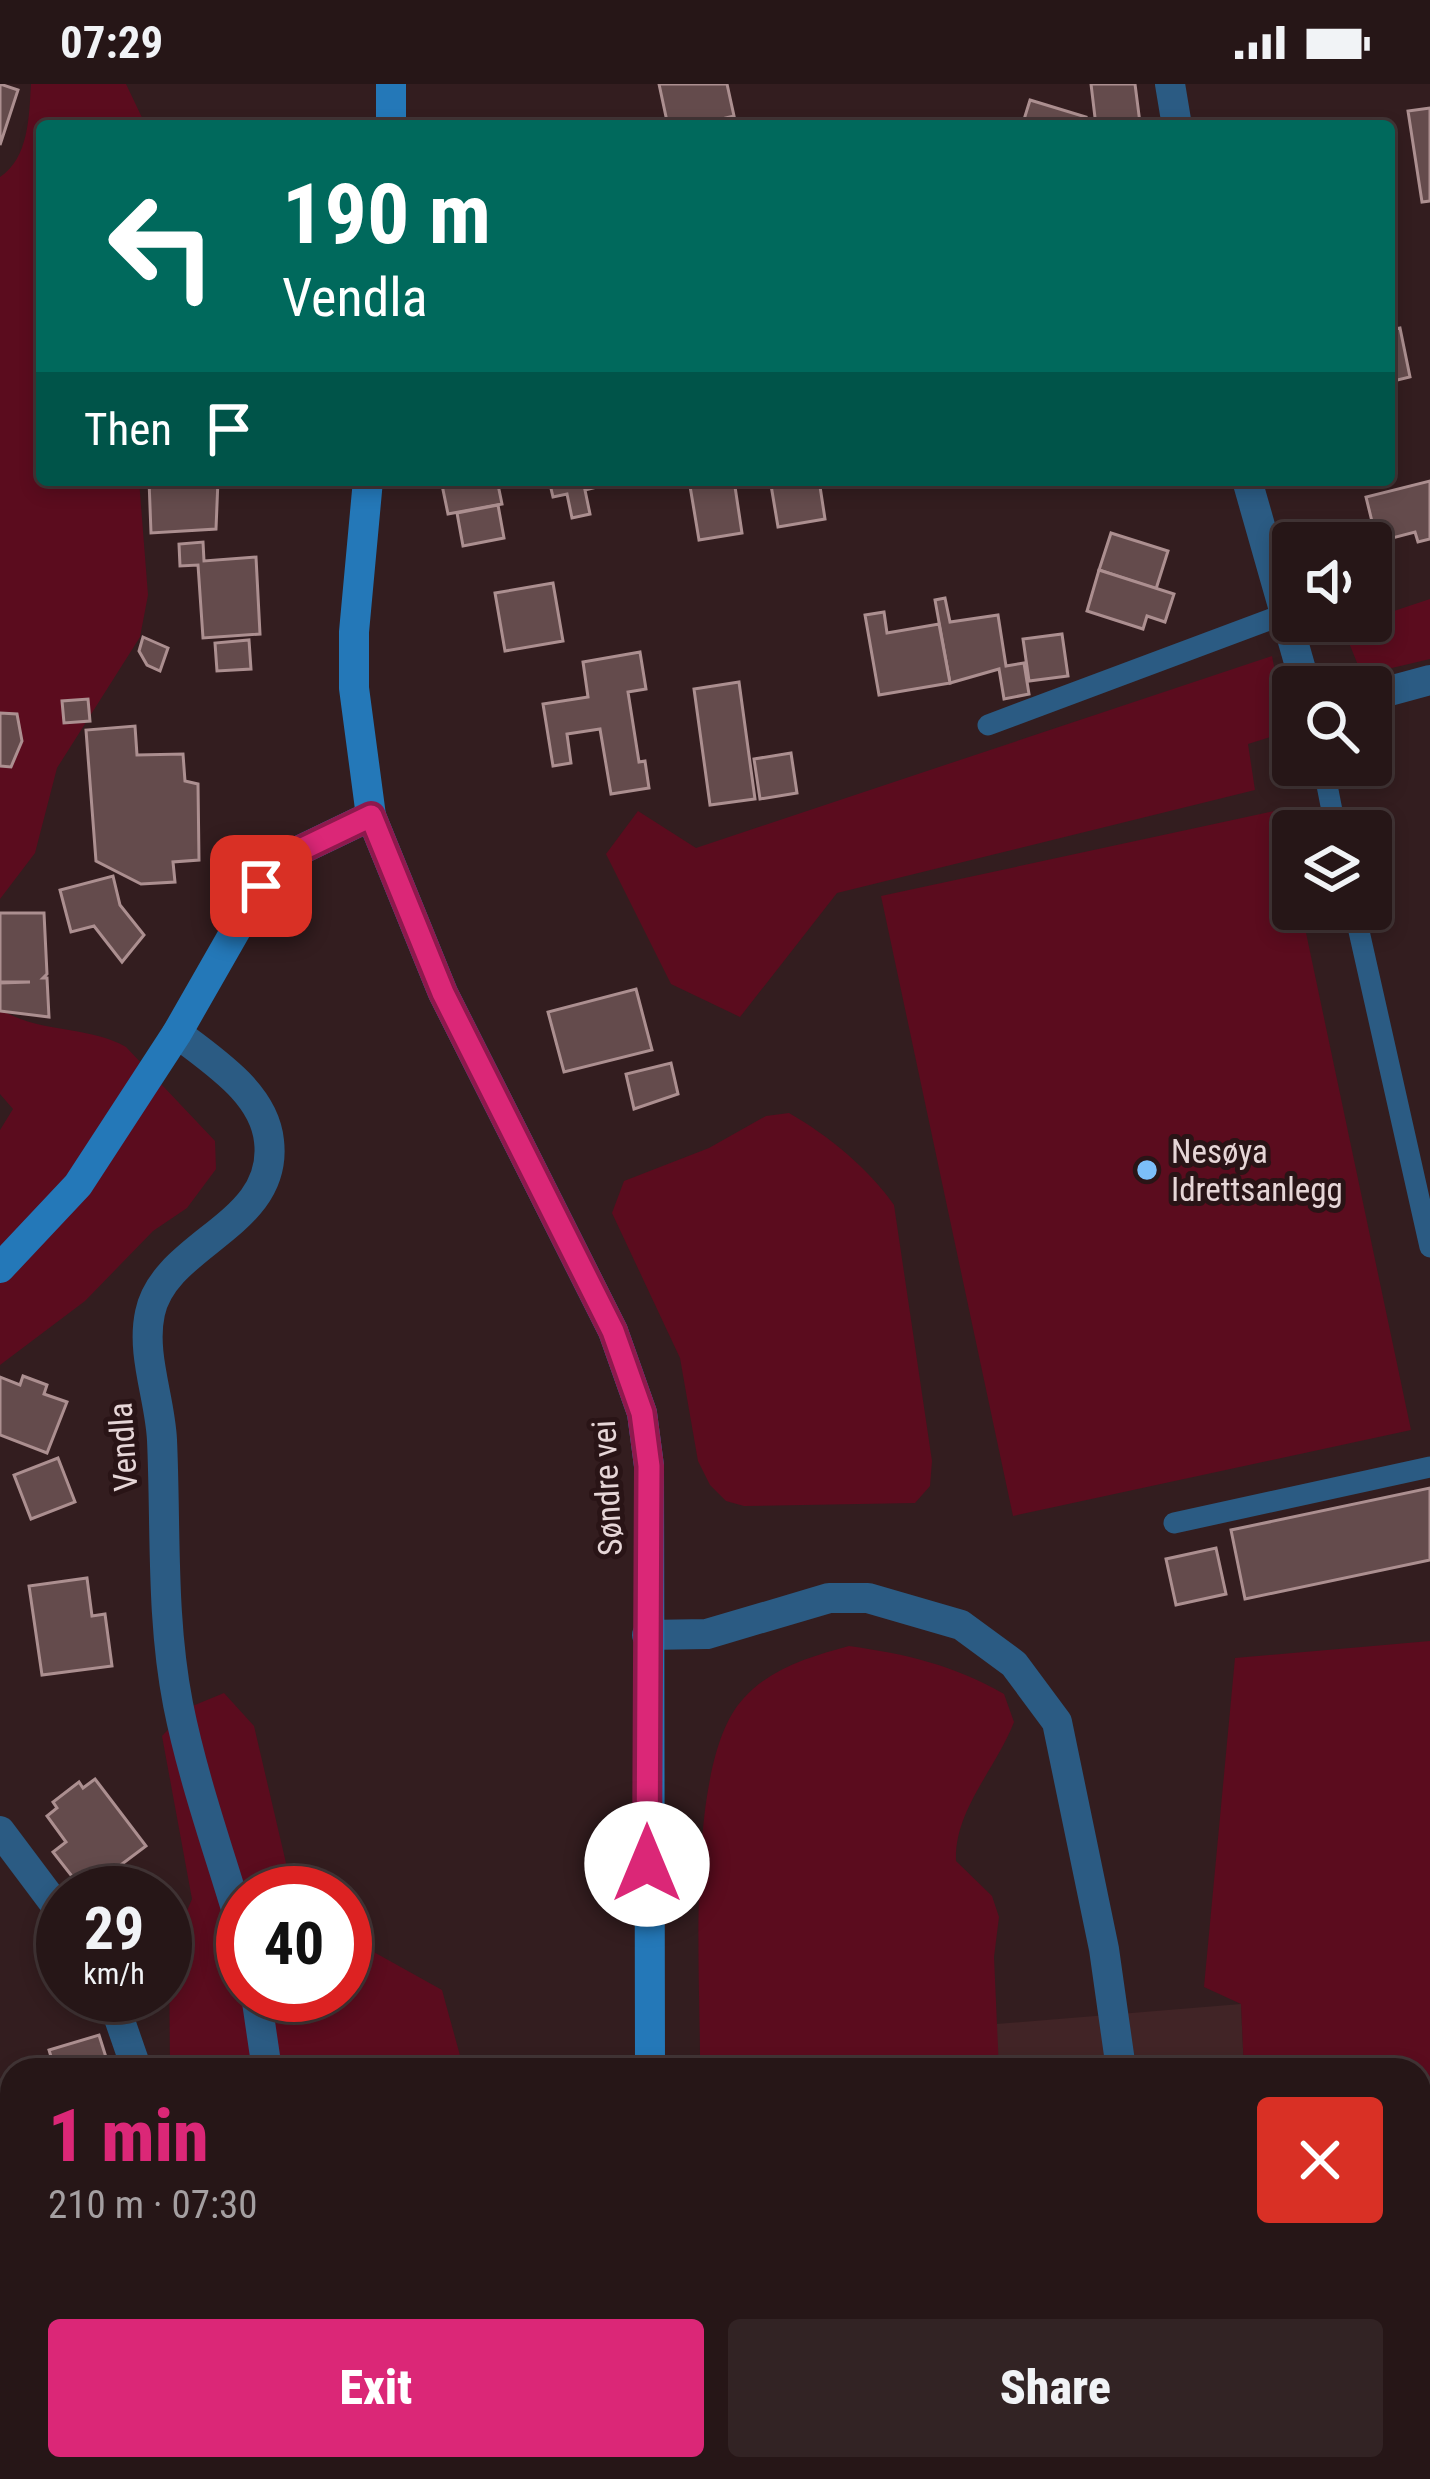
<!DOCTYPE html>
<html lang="en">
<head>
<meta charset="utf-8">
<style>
	body { margin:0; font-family:"Roboto Condensed",sans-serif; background:#322324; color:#f1f3f6; height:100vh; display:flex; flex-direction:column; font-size:45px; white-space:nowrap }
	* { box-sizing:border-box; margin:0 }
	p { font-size:39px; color:#a49fa1 }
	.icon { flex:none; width:66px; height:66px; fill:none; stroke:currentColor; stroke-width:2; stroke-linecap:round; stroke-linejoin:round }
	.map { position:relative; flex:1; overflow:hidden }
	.side { position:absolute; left:0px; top:1974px; width:1431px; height:423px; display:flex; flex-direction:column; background:#261617; border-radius:36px 36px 0 0; box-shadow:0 6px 18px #0003,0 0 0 3px #423536 }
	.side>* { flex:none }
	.hud { position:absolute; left:36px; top:36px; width:1359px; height:366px; border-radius:12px; box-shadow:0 6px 18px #0003,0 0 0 3px #423536; background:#00695c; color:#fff; overflow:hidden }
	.tools { position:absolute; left:1272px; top:438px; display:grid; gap:24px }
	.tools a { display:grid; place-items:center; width:120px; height:120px; border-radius:12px; background:#261617; box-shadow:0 6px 18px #0003,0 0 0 3px #423536; font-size:60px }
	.speed { position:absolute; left:36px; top:1782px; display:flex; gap:24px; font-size:60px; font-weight:700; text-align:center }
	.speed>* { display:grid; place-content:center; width:156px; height:156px; border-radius:50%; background:#261617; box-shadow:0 6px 18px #0003,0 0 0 3px #423536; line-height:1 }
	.speed small { font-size:30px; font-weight:400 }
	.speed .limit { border:18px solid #d22; background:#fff; color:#111 }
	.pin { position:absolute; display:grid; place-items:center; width:102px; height:102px; color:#fff; margin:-51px; border-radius:24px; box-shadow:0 6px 18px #0006 }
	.me { position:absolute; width:132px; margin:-66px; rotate:0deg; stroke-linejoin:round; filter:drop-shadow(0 0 9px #0008) }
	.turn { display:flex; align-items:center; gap:42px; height:252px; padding:0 48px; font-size:54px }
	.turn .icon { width:156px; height:156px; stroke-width:2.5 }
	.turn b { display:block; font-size:84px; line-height:102px }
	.then { display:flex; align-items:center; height:114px; padding:0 48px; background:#0003; gap:24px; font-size:45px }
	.round { display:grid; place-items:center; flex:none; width:126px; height:126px; border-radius:12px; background:#322324 }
	.summary { display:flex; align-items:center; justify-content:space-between; height:204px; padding:0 48px }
	h1 { font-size:72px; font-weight:800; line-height:90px; color:#db2777 }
	.primary-button { display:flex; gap:24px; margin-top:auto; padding:24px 48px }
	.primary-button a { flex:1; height:138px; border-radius:12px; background:#db2777; color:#fff; font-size:48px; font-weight:800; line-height:138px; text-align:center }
	.primary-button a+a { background:#322324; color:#f1f3f6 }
	.status { display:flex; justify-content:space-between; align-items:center; height:84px; padding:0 60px; background:#261617; direction:ltr }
	.status svg { height:33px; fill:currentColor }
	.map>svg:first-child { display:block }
</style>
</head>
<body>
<div class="status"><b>07:29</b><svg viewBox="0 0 49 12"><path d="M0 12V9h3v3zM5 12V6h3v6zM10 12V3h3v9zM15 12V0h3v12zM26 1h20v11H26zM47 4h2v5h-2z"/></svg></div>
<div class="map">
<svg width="1430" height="2395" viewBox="0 0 1430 2395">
	<rect width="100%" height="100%" fill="#331d1f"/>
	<g fill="#412426">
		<polygon points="1241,1920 1244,1986 985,1986 984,1941"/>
		<polygon points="989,2385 1241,2385 1240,2395 989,2395"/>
	</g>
	<g fill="#5b0c1e">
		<path d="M 31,0 L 126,0 L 146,42 L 42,42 L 42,396 L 139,396 L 148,511 L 140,553 L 57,684 L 35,769 L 0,815 L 0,93 C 29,74 29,32 31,0 Z"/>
		<polygon points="1430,515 1430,575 1362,591 1343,544"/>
		<polygon points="1272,572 1287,648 1248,660 1255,706 837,809 740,933 671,900 606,770 638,727 696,764"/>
		<polygon points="1279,726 1293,790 1293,825 1301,825 1411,1346 1013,1432 881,812"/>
		<path d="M 0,925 C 39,950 88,941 126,963 L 215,1057 L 216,1085 L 187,1124 L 153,1147 L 85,1217 L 0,1281 L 0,1046 L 13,1025 L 0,1010 Z"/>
		<path d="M 789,1029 C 829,1052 868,1084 894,1121 L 932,1377 L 930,1402 L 915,1419 L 744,1422 L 726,1417 L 710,1401 L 698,1377 L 680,1274 L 612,1129 L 624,1097 L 709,1064 L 766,1032 Z"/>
		<polygon points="1430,1557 1430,2244 1419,2289 1419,1986 1244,1986 1241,1920 1204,1903 1235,1574"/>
		<path d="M 849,1562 C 906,1570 954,1581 1004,1610 L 1014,1638 C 996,1685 954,1726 956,1777 L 992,1812 L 999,1833 L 994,1873 L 999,1986 L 700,1986 C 701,1898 684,1679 743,1615 C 772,1583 810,1573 849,1562 Z"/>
		<polygon points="224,1609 254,1642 293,1809 243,1809 243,1911 345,1911 345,1852 442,1906 464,1986 170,1986 169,1869 192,1815 162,1652 190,1623"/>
		<polygon points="196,2385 444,2385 442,2395 197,2395"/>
		<rect x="698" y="2385" width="297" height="10"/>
		<polygon points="1241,2385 1396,2385 1393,2395 1240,2395"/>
	</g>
	<g fill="#644b4c" stroke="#ac8f90" stroke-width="3">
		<polygon points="0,0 18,6 0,61"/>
		<polygon points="659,0 727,0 734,32 709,38 710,42 668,42"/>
		<polygon points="1091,0 1135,0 1140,39 1096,42"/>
		<polygon points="1030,16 1086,33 1084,42 1022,42"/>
		<polygon points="1430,24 1430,117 1422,118 1408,27"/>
		<polygon points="1400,244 1410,293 1389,298 1389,246"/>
		<polygon points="149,396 218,396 216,445 151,449"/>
		<polygon points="441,396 497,396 502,420 448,430"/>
		<polygon points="549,396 612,396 613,399 585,406 590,430 572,434 567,410 553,413"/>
		<polygon points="689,396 734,396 742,449 699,456"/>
		<polygon points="819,396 825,435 778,443 771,401"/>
		<polygon points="1430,397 1430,455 1418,458 1415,448 1377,458 1366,413"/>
		<polygon points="498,421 504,454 463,462 457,429"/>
		<polygon points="1111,449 1168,467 1156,505 1099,486"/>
		<polygon points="203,458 204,477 256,473 260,550 203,554 198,481 180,482 179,460"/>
		<polygon points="1099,486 1174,510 1165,538 1147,532 1143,545 1087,527"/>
		<polygon points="553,499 563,557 505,567 495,509"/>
		<polygon points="945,514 950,538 998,531 1006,582 1024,579 1029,610 1004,615 999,585 950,599 935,516"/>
		<polygon points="884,528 887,549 939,540 950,599 879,611 865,531"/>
		<polygon points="1062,550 1068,592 1029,597 1023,555"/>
		<polygon points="143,553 168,564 160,587 147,581 139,567"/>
		<polygon points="249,556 251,585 217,587 215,559"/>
		<polygon points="640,568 646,605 628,608 639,678 645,677 649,704 611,710 600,645 567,650 571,679 553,682 543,620 588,613 583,578"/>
		<polygon points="739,598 755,715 710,721 694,605"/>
		<polygon points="88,615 90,637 64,639 62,617"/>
		<polygon points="0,629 17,630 22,657 11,683 0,682"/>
		<polygon points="135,642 137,671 183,670 185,697 198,700 199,776 173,778 175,798 141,800 96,777 86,646"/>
		<polygon points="791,669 797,709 760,715 754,675"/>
		<polygon points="113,792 120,821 144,851 122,878 94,842 71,848 60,806"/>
		<polygon points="0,829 44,829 47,890 43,894 47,894 49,933 0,927 0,899 30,898 0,898"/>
		<polygon points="636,905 652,966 564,988 548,928"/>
		<polygon points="671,979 678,1010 634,1025 626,990"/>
		<polygon points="23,1292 47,1301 44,1310 67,1318 47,1369 0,1351 0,1293 20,1301"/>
		<polygon points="58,1374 75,1418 31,1435 14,1391"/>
		<polygon points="1430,1404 1430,1476 1245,1515 1231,1446"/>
		<polygon points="1216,1464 1226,1510 1176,1521 1166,1475"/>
		<polygon points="87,1494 92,1532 105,1530 112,1582 42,1591 29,1502"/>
		<polygon points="95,1695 146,1762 106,1792 117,1806 113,1809 85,1809 53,1768 66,1758 47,1732 57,1724 53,1718 79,1698 83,1704"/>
		<polygon points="99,1951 110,1986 55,1986 49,1966"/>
		<polygon points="0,2213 12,2216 12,2295 0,2292"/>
		<polygon points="27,2385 129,2385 130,2395 28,2395"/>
		<polygon points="1131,2385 1225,2385 1223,2395 1129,2395"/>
	</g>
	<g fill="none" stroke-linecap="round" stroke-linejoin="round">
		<g stroke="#2b5b83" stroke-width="21">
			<polyline points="988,641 1282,531"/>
			<polyline points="1323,681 1336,747"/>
			<polyline points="1354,825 1430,1163"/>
			<polyline points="1174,1439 1430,1383"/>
		</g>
		<g stroke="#2b5b83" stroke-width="30">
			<polyline points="1170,0 1177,42"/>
			<polyline points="1247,396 1306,603"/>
			<polyline points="1371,612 1430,596"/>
			<path d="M 177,949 C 212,977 264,1008 269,1057 C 279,1142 165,1158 150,1229 C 141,1270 160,1314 162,1356 C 166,1444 161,1533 178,1620 C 193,1696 221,1773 243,1848"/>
			<polyline points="647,1551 707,1550 829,1514 868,1514 961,1541 1014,1580 1057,1638 1104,1865 1121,1985"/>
			<polyline points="0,1747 63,1831"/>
			<polyline points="111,1911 137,1986"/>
			<polyline points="256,1911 267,1986"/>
			<polyline points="293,2385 293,2395"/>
		</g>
		<g stroke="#2478b8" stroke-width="30">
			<polyline points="391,0 391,42"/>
			<polyline points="368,396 354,548 354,604 371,732 443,909 613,1247 642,1329 649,1382 650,1986"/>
			<polyline points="0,1184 78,1101 177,949 261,802 294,769 371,732"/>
			<polyline points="656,2385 656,2395"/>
		</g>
	</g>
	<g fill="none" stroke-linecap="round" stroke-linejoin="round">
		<defs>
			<polyline id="route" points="261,802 294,769 371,732 443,909 613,1247 642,1329 649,1382 647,1780"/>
		</defs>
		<use href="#route" stroke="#8e194d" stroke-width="30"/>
		<use href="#route" stroke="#db2777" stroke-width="21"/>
	</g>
	<circle fill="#7cbef9" stroke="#291416" stroke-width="4.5" cx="1147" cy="1086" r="12"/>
	<g text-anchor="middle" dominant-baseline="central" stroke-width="10" stroke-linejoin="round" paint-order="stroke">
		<g font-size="33" fill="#e6d6d7" stroke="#291416" text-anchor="start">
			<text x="1171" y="1067">Nesøya<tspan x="1171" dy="38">Idrettsanlegg</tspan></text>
		</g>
		<g font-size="33" fill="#e6d6d7" stroke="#291416">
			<text transform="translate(123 1363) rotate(-94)">Vendla</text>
			<text transform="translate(607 1404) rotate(-93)">Søndre vei</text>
		</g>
	</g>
</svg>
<div class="tools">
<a><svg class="icon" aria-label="sound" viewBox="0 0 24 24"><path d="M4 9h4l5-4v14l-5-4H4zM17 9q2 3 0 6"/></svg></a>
<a><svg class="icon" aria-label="search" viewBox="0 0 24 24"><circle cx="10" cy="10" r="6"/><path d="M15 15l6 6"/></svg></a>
<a><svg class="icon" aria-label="layers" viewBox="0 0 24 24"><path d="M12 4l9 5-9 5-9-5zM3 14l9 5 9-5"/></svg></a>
</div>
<div class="speed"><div>29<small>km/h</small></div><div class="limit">40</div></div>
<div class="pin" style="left:261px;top:802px;background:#d93025"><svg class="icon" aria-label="arrive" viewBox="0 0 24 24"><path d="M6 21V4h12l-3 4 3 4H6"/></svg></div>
<svg class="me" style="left:647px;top:1780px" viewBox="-20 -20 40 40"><circle r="19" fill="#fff"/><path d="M0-13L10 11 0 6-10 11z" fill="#db2777"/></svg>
<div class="hud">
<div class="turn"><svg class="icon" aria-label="left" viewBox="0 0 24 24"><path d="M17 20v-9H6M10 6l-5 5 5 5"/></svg><div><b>190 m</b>Vendla</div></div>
<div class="then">Then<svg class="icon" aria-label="arrive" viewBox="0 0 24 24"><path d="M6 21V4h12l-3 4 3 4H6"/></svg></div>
</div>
<section class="side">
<div class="summary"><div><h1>1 min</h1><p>210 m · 07:30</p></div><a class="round" style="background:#d93025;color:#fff"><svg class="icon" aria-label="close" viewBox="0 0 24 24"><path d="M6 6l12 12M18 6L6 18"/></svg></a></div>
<div class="primary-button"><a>Exit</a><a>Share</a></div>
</section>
</div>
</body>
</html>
